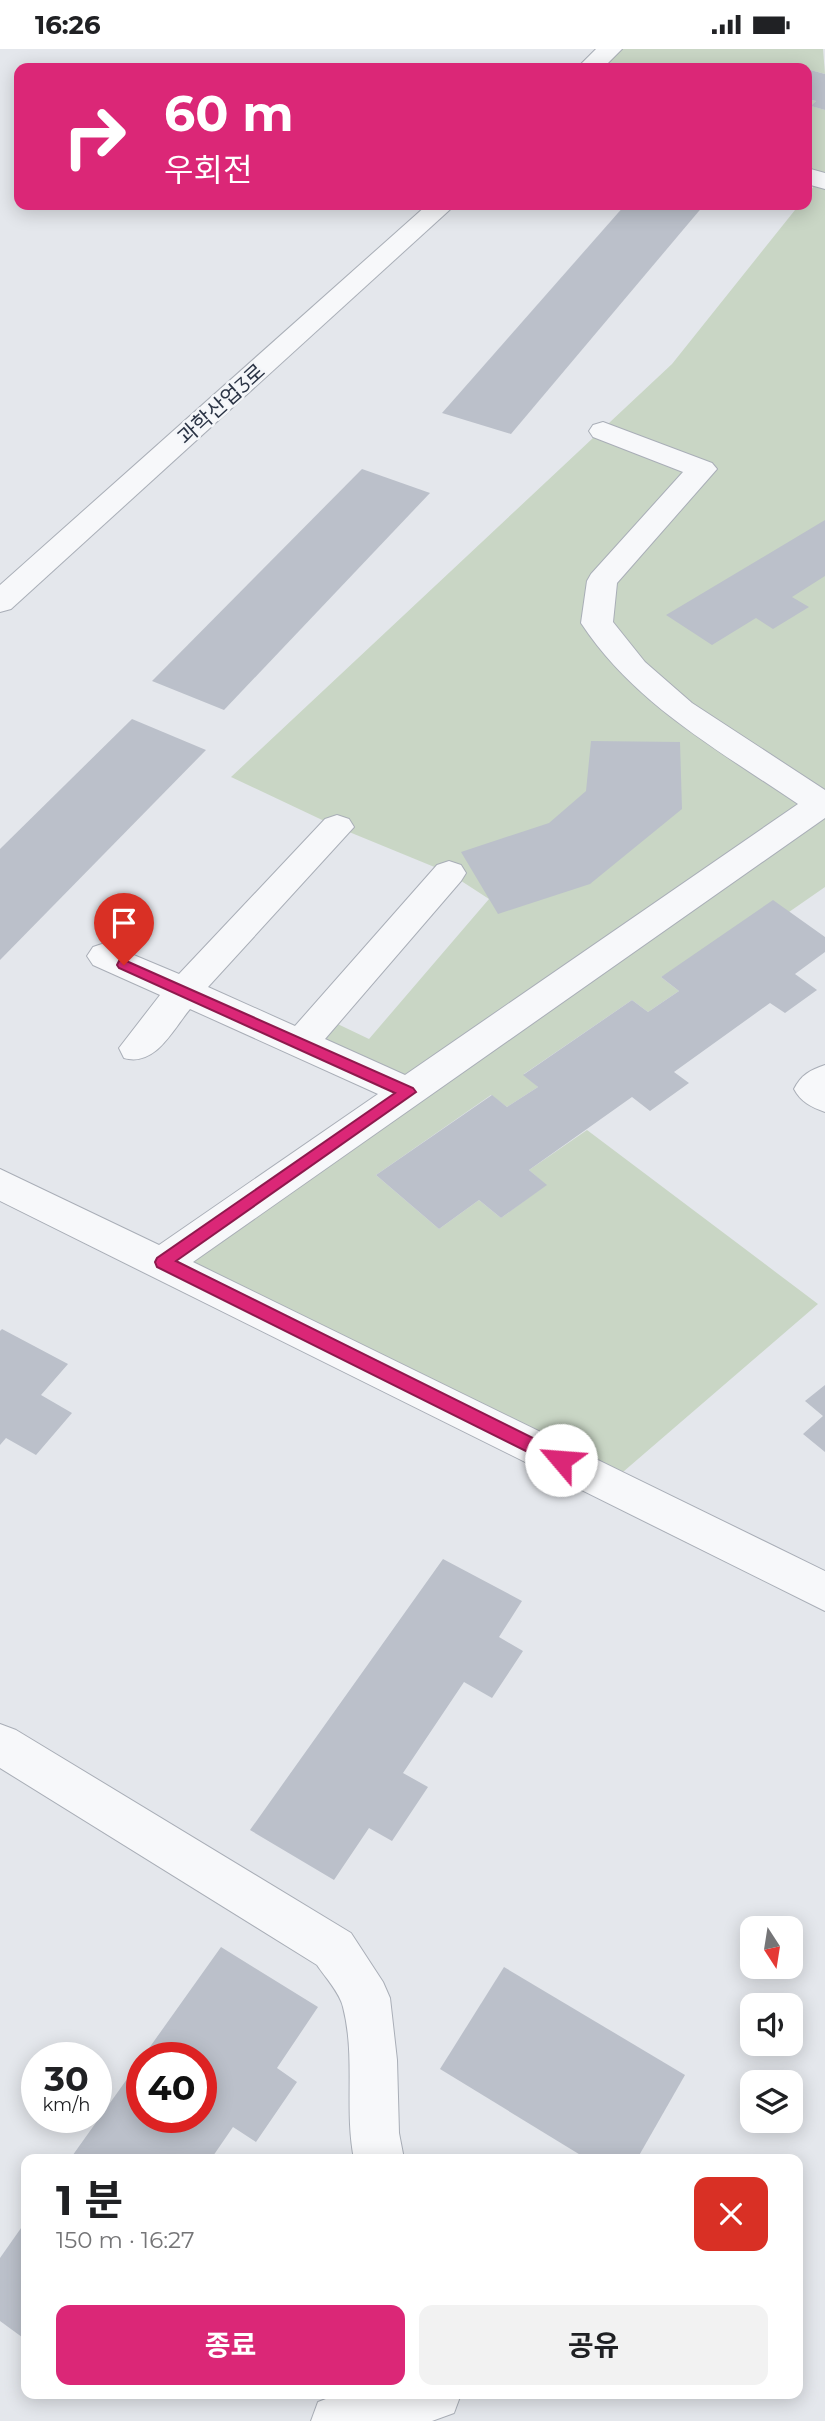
<!DOCTYPE html>
<html lang="ko">
<head>
<meta charset="utf-8">
<style>
	body { margin:0; font-family:Montserrat,"Noto Sans KR",sans-serif; background:#f2f2f2; color:#202124; height:100vh; display:flex; flex-direction:column; font-size:26px; white-space:nowrap }
	* { box-sizing:border-box; margin:0 }
	p { font-size:23px; color:#757577 }
	.icon { flex:none; width:38px; height:38px; fill:none; stroke:currentColor; stroke-width:2; stroke-linecap:round; stroke-linejoin:round }
	.map { position:relative; flex:1; overflow:hidden }
	.sheet { position:absolute; left:21px; top:2105px; width:782px; height:245px; display:flex; flex-direction:column; background:#fff; border-radius:14px; box-shadow:0 4px 18px #0003 }
	.sheet>* { flex:none }
	.top-card { position:absolute; left:14px; top:14px; width:798px; height:147px; border-radius:14px; box-shadow:0 4px 18px #0003; background:#db2777; color:#fff; overflow:hidden }
	.needle { width:46px; rotate:168deg }
	.buttons { position:absolute; left:740px; top:1867px; display:grid; gap:14px }
	.buttons a { display:grid; place-items:center; width:63px; height:63px; border-radius:14px; background:#fff; box-shadow:0 4px 18px #0003; font-size:35px }
	.speed { position:absolute; left:21px; top:1993px; display:flex; gap:14px; font-size:35px; font-weight:700; text-align:center }
	.speed>* { display:grid; place-content:center; width:91px; height:91px; border-radius:50%; background:#fff; box-shadow:0 4px 18px #0003; line-height:1 }
	.speed small { font-size:18px; font-weight:400 }
	.speed .limit { border:10px solid #d22; background:#fff; color:#111 }
	.pin { position:absolute; display:grid; place-items:center; width:60px; height:60px; color:#fff; margin:-72px -30px; border-radius:50% 50% 50% 0; rotate:-45deg; box-shadow:0 0 7px #0007 }
	.pin .icon { rotate:45deg }
	.me { position:absolute; width:77px; margin:-38px; rotate:297deg; stroke-linejoin:round; filter:drop-shadow(0 0 5px #0008) }
	.turn { display:flex; align-items:center; gap:24px; height:147px; padding:0 35px; font-size:32px }
	.turn .icon { width:91px; height:91px; stroke-width:2.5 }
	.turn b { display:block; font-size:49px; line-height:60px }
	.round { display:grid; place-items:center; flex:none; width:74px; height:74px; border-radius:14px; background:#f2f2f2 }
	.head { display:flex; align-items:center; justify-content:space-between; height:119px; padding:0 35px }
	h1 { font-size:42px; font-weight:700; line-height:52px }
	.cta { display:flex; gap:14px; margin-top:auto; padding:14px 35px }
	.cta a { flex:1; height:80px; border-radius:14px; background:#db2777; color:#fff; font-size:28px; font-weight:700; line-height:80px; text-align:center }
	.cta a+a { background:#f2f2f2; color:#202124 }
	.status { display:flex; justify-content:space-between; align-items:center; height:49px; padding:0 35px; background:#fff; direction:ltr }
	.status svg { height:19px; fill:currentColor }
	.map>svg:first-child { display:block }
</style>
</head>
<body>
<div class="status"><b>16:26</b><svg viewBox="0 0 49 12"><path d="M0 12V9h3v3zM5 12V6h3v6zM10 12V3h3v9zM15 12V0h3v12zM26 1h20v11H26zM47 4h2v5h-2z"/></svg></div>
<div class="map">
<svg width="825" height="2372" viewBox="0 0 825 2372">
	<rect width="100%" height="100%" fill="#e4e7ec"/>
	<g fill="#c9d6c5">
		<polygon points="610,0 823,0 825,25 792,16 788,19 589,19"/>
		<polygon points="807,50 816,52 812,57 825,61 825,838 789,863 661,928 679,942 648,963 632,951 524,1025 538,1038 507,1058 491,1046 376,1126 439,1180 479,1151 501,1169 546,1136 529,1121 587,1081 818,1255 609,1435 163,1213 407,1043 300,995 323,968 369,990 489,850 449,824 337,778 231,728 672,315 799,156 807,156 807,146 819,131 807,127"/>
	</g>
	<g fill="#bbc0ca">
		<polygon points="807,20 825,25 825,61 811,57 816,52 807,50"/>
		<polygon points="625,156 704,156 511,385 442,364"/>
		<polygon points="362,420 430,444 224,661 152,632"/>
		<polygon points="825,471 825,527 792,548 809,558 773,580 756,569 712,596 666,566"/>
		<polygon points="132,670 206,701 0,911 0,800"/>
		<polygon points="591,692 680,693 682,760 590,835 498,865 461,803 549,774 586,742"/>
		<polygon points="773,851 825,888 825,903 795,925 817,941 785,964 770,954 674,1023 689,1034 650,1062 632,1048 529,1121 547,1136 501,1169 479,1151 439,1180 376,1126 492,1046 507,1058 538,1038 523,1026 632,951 648,963 679,942 661,928"/>
		<polygon points="2,1280 68,1315 41,1346 72,1364 36,1406 6,1389 0,1396 0,1282"/>
		<polygon points="825,1336 825,1403 803,1385 823,1367 805,1352"/>
		<polygon points="443,1510 522,1552 499,1588 523,1602 492,1649 464,1633 403,1724 428,1738 392,1792 369,1779 334,1831 250,1781"/>
		<polygon points="221,1898 318,1958 277,2019 297,2033 256,2093 233,2078 211,2110 70,2110 142,2009 142,2068 201,2068 201,2009 142,2009"/>
		<polygon points="504,1918 685,2026 637,2110 587,2110 440,2020"/>
		<polygon points="26,2172 26,2291 0,2272 0,2209"/>
	</g>
	<g fill="none" stroke-linecap="round" stroke-linejoin="round">
		<defs>
			<g id="minor">
				<polygon points="596,0 622,0 603,19 577,19"/>
				<polygon points="807,119 825,124 825,140 807,135"/>
				<polygon points="427,156 455,156 11,560 0,563 0,536"/>
				<path d="M 603,373 L 712,414 L 717,420 L 617,534 L 613,573 L 645,613 L 692,654 L 825,741 L 825,769 L 193,1213 L 825,1522 L 825,1562 L 0,1152 L 0,1120 L 159,1196 L 378,1045 L 190,960 C 172,982 155,1018 124,1009 L 119,999 L 160,946 L 93,916 L 87,907 L 93,898 L 105,894 L 179,925 L 325,770 L 337,766 L 349,770 L 354,778 L 208,938 L 295,977 L 437,816 L 449,812 L 461,816 L 466,824 L 461,832 L 325,990 L 405,1026 L 798,755 C 720,702 634,655 581,574 L 587,532 L 591,525 L 683,423 L 593,388 L 589,382 L 593,376 Z"/>
				<path d="M 825,1016 L 825,1063 C 811,1058 801,1053 794,1040 C 801,1026 810,1021 825,1016 Z"/>
				<path d="M 0,1675 L 16,1681 L 351,1884 L 383,1933 L 390,1949 L 397,2011 L 399,2084 L 404,2110 L 354,2110 C 344,2061 356,2008 343,1958 C 340,1944 325,1928 317,1916 L 0,1719 Z"/>
				<polygon points="339,2345 461,2345 454,2364 432,2372 311,2372 318,2353"/>
			</g>
		</defs>
		<use href="#minor" stroke="#a9aeb7" stroke-width="2"/>
		<use href="#minor" fill="#f7f8fa" fill-rule="evenodd"/>
	</g>
	<polygon fill="#db2777" stroke="#8e194d" stroke-width="2" points="124,911 413,1039 416,1043 176,1212 567,1406 569,1411 567,1416 561,1418 554,1416 157,1218 155,1213 157,1209 395,1044 119,919 117,916 119,912"/>
	<g text-anchor="middle" dominant-baseline="central" stroke-width="5" stroke-linejoin="round" paint-order="stroke">
		<g font-size="21" fill="#2b3445" stroke="#f4f6f9">
			<text transform="translate(221 355) rotate(-42)">과학산업3로</text>
		</g>
	</g>
</svg>
<div class="buttons">
<a><svg class="needle" viewBox="-14 -14 28 28"><path d="M0-13l5 13h-10z" fill="#e53935"/><path d="M0 13l5-13h-10z" fill="#757577"/></svg></a>
<a><svg class="icon" aria-label="sound" viewBox="0 0 24 24"><path d="M4 9h4l5-4v14l-5-4H4zM17 9q2 3 0 6"/></svg></a>
<a><svg class="icon" aria-label="layers" viewBox="0 0 24 24"><path d="M12 4l9 5-9 5-9-5zM3 14l9 5 9-5"/></svg></a>
</div>
<div class="speed"><div>30<small>km/h</small></div><div class="limit">40</div></div>
<div class="pin" style="left:124px;top:916px;background:#d93025"><svg class="icon" aria-label="arrive" viewBox="0 0 24 24"><path d="M6 21V4h12l-3 4 3 4H6"/></svg></div>
<svg class="me" style="left:561px;top:1411px" viewBox="-20 -20 40 40"><circle r="19" fill="#fff"/><path d="M0-13L10 11 0 6-10 11z" fill="#db2777"/></svg>
<div class="top-card">
<div class="turn"><svg class="icon" aria-label="right" viewBox="0 0 24 24"><path d="M7 20v-9h11M14 6l5 5-5 5"/></svg><div><b>60 m</b>우회전</div></div>
</div>
<section class="sheet">
<div class="head"><div><h1>1 분</h1><p>150 m · 16:27</p></div><a class="round" style="background:#d93025;color:#fff"><svg class="icon" aria-label="close" viewBox="0 0 24 24"><path d="M6 6l12 12M18 6L6 18"/></svg></a></div>
<div class="cta"><a>종료</a><a>공유</a></div>
</section>
</div>
</body>
</html>
